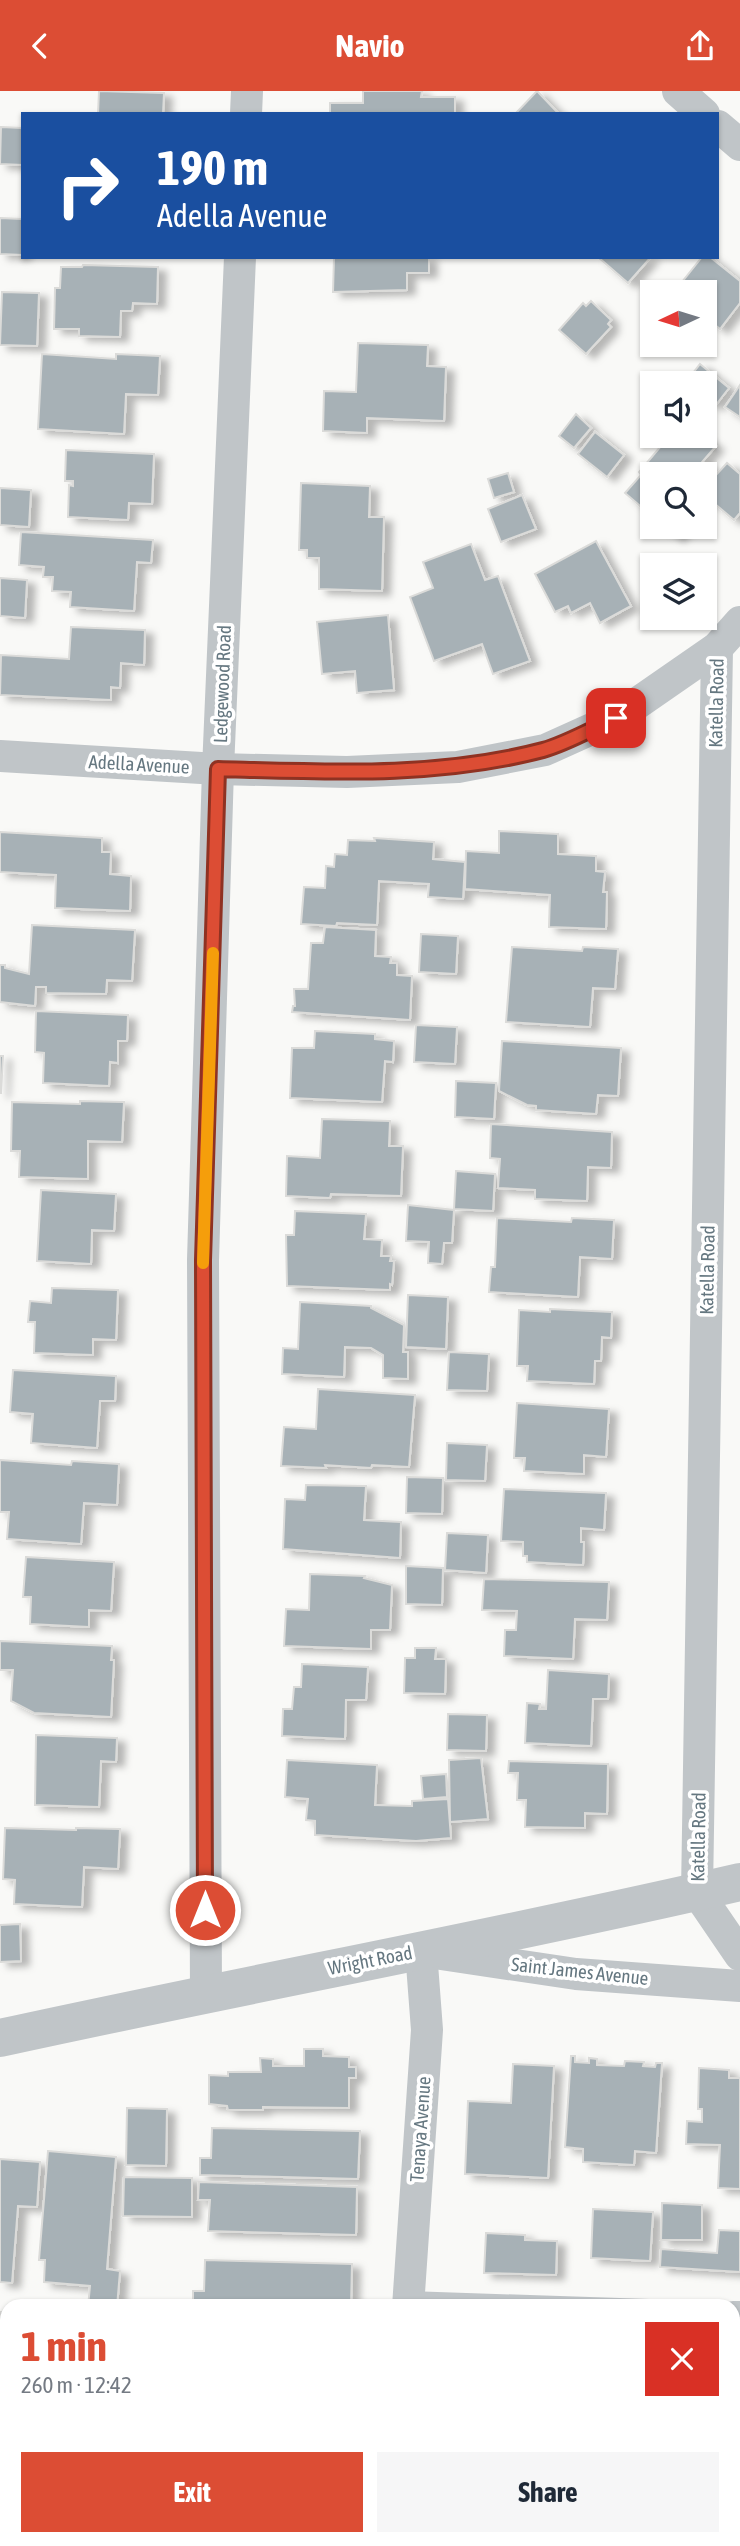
<!DOCTYPE html>
<html lang="en">
<head>
<meta charset="utf-8">
<style>
	body { margin:0; font-family:"Asap Condensed",sans-serif; background:#f6f6f7; color:#1f2937; height:100vh; display:flex; flex-direction:column; font-size:26px; white-space:nowrap }
	* { box-sizing:border-box; margin:0 }
	p { font-size:23px; color:#747a83 }
	.icon { flex:none; width:38px; height:38px; fill:none; stroke:currentColor; stroke-width:2; stroke-linecap:round; stroke-linejoin:round }
	.map { position:relative; flex:1; overflow:hidden }
	.drawer { position:absolute; left:0px; top:2208px; width:740px; height:247px; display:flex; flex-direction:column; background:#fff; border-radius:21px 21px 0 0; box-shadow:0 2px 5px #0004 }
	.drawer>* { flex:none }
	.top-card { position:absolute; left:21px; top:21px; width:698px; height:147px; border-radius:0px; box-shadow:0 2px 5px #0004; background:#1a4fa0; color:#fff; overflow:hidden }
	.needle { width:46px; rotate:266deg }
	.buttons { position:absolute; left:640px; top:189px; display:grid; gap:14px }
	.buttons a { display:grid; place-items:center; width:77px; height:77px; border-radius:0px; background:#fff; box-shadow:0 2px 5px #0004; font-size:35px }
	.pin { position:absolute; display:grid; place-items:center; width:60px; height:60px; color:#fff; margin:-30px; border-radius:14px; box-shadow:0 4px 10px #0006 }
	.me { position:absolute; width:77px; margin:-38px; rotate:0deg; stroke-linejoin:round; filter:drop-shadow(0 0 5px #0008) }
	.turn { display:flex; align-items:center; gap:24px; height:147px; padding:0 21px; font-size:32px }
	.turn .icon { width:91px; height:91px; stroke-width:2.5 }
	.turn b { display:block; font-size:49px; line-height:60px }
	.round { display:grid; place-items:center; flex:none; width:74px; height:74px; border-radius:0px; background:#f6f6f7 }
	.overview { display:flex; align-items:center; justify-content:space-between; height:119px; padding:0 21px }
	h1 { font-size:42px; font-weight:700; line-height:52px; color:#dc4d34 }
	.primary-button { display:flex; gap:14px; margin-top:auto; padding:14px 21px }
	.primary-button a { flex:1; height:80px; border-radius:0px; background:#dc4d34; color:#fff; font-size:28px; font-weight:700; line-height:80px; text-align:center }
	.primary-button a+a { background:#f6f6f7; color:#1f2937 }
	header { display:flex; justify-content:space-between; align-items:center; height:91px; padding:0 21px; background:#dc4d34; color:#fff; font-size:32px; font-weight:700 }
	.map>svg:first-child { display:block }
</style>
</head>
<body>
<header><svg class="icon" aria-label="back" viewBox="0 0 24 24"><path d="M15 5l-7 7 7 7"/></svg>Navio<svg class="icon" aria-label="share" viewBox="0 0 24 24"><path d="M12 15V3M7 8l5-5 5 5M5 13v7h14v-7"/></svg></header>
<div class="map">
<svg width="740" height="2455" viewBox="0 0 740 2455">
	<defs>
		<filter id="shadow"><feDropShadow dx="8" dy="4.5" stdDeviation="3.5" flood-color="#0004"/></filter>
	</defs>
	<rect width="100%" height="100%" fill="#f9f9f7"/>
	<g fill="#a7b1b6" stroke="#dbdbd9" stroke-width="2" filter="url(#shadow)">
		<polygon points="99,0 164,2 163,23 98,23"/>
		<polygon points="363,0 422,0 421,6 455,6 455,23 330,23 330,12 363,12"/>
		<polygon points="537,0 559,23 515,23"/>
		<polygon points="1,36 23,37 23,74 0,73"/>
		<polygon points="0,127 23,128 23,164 0,163"/>
		<polygon points="334,166 429,166 429,182 407,182 407,199 333,201"/>
		<polygon points="598,166 651,166 628,192"/>
		<polygon points="702,166 710,166 740,190 740,212 720,238 705,226 705,201 674,201"/>
		<polygon points="83,174 158,176 157,213 133,212 132,220 121,220 120,246 79,245 79,238 54,238 55,197 60,197 61,176 82,176"/>
		<polygon points="2,201 39,202 37,255 0,254"/>
		<polygon points="591,210 611,229 608,233 611,236 586,263 559,239 583,212 586,215"/>
		<polygon points="358,252 428,254 427,275 446,276 444,330 367,327 367,342 323,340 324,300 356,301"/>
		<polygon points="42,263 116,268 116,263 160,265 158,304 126,303 124,343 38,338"/>
		<polygon points="700,273 729,297 715,315 705,306 705,292 686,291"/>
		<polygon points="740,294 740,326 725,316"/>
		<polygon points="576,323 591,337 574,357 559,345"/>
		<polygon points="653,336 653,345 704,345 716,355 702,371 717,383 727,372 740,383 740,422 734,429 709,408 705,413 705,383 653,383 653,426 625,402 641,384 639,381 661,355 647,342"/>
		<polygon points="595,341 624,364 607,386 578,363"/>
		<polygon points="66,359 154,363 152,413 129,412 128,429 68,426 69,394 73,395 73,390 65,390"/>
		<polygon points="508,382 514,401 494,407 488,388"/>
		<polygon points="301,392 370,395 369,426 384,426 382,500 319,498 319,467 307,467 307,459 299,459"/>
		<polygon points="0,397 31,399 29,436 0,434"/>
		<polygon points="522,404 536,438 501,451 488,418"/>
		<polygon points="664,436 685,436 676,446"/>
		<polygon points="21,441 153,449 151,472 137,471 134,520 70,516 71,501 52,500 53,486 43,486 44,476 19,474"/>
		<polygon points="596,450 631,515 600,532 590,512 571,522 568,515 555,521 535,483"/>
		<polygon points="471,453 485,489 498,485 530,570 493,583 482,553 434,570 410,506 433,497 423,471"/>
		<polygon points="0,487 27,489 25,527 0,525"/>
		<polygon points="388,524 394,599 357,602 355,580 322,583 317,531"/>
		<polygon points="71,536 145,539 144,574 121,572 120,597 111,596 111,609 0,604 1,564 69,568"/>
		<polygon points="499,740 558,743 558,763 596,765 596,780 605,781 603,801 607,801 606,838 549,836 550,804 465,798 466,760 499,762"/>
		<polygon points="0,741 102,747 102,761 111,761 110,783 131,785 130,820 55,817 56,784 0,781"/>
		<polygon points="374,747 434,751 433,768 465,771 463,808 428,806 429,793 379,790 377,834 337,832 336,835 301,833 304,796 325,797 326,775 334,776 335,763 347,764 348,749 375,750"/>
		<polygon points="32,834 135,839 132,890 107,889 106,903 46,902 46,896 36,896 35,915 0,911 0,874 5,874 5,877 29,883"/>
		<polygon points="325,836 376,839 375,865 391,866 390,872 397,872 397,884 412,885 410,929 292,921 293,915 295,915 294,898 308,898 311,852 323,852"/>
		<polygon points="421,843 458,845 456,883 419,881"/>
		<polygon points="512,856 582,860 583,856 618,858 615,898 593,897 590,936 506,931"/>
		<polygon points="36,920 128,924 127,950 118,950 118,972 110,971 109,995 43,992 44,962 35,961"/>
		<polygon points="416,934 457,936 455,973 414,971"/>
		<polygon points="315,940 375,943 375,948 394,950 393,971 385,970 382,1011 290,1007 292,957 314,957"/>
		<polygon points="502,950 621,957 618,1005 598,1004 596,1023 536,1019 536,1015 527,1014 499,1000"/>
		<polygon points="0,965 3,965 1,1002 0,1002"/>
		<polygon points="456,990 496,992 494,1028 455,1026"/>
		<polygon points="80,1010 124,1011 122,1051 88,1050 88,1088 19,1086 20,1060 11,1060 12,1011 80,1013"/>
		<polygon points="322,1028 390,1030 389,1055 403,1055 401,1105 331,1103 330,1107 286,1105 287,1065 320,1067"/>
		<polygon points="491,1033 612,1041 611,1077 588,1076 587,1110 535,1108 535,1099 498,1097 500,1068 490,1067"/>
		<polygon points="456,1080 495,1083 493,1120 454,1118"/>
		<polygon points="41,1099 116,1103 114,1140 92,1139 91,1173 37,1170"/>
		<polygon points="408,1114 454,1119 452,1152 444,1152 442,1173 428,1172 429,1151 406,1150"/>
		<polygon points="295,1120 366,1123 364,1148 382,1149 381,1165 391,1165 390,1170 394,1170 392,1194 390,1193 390,1199 287,1195 286,1144 294,1144"/>
		<polygon points="497,1127 571,1131 572,1127 614,1129 612,1168 580,1166 578,1206 489,1201 491,1176 495,1176"/>
		<polygon points="52,1197 118,1199 116,1249 93,1248 93,1264 34,1262 35,1231 28,1231 30,1210 51,1212"/>
		<polygon points="408,1204 448,1206 446,1258 406,1256"/>
		<polygon points="300,1211 371,1215 371,1217 404,1234 403,1261 408,1261 408,1288 383,1287 383,1264 371,1257 345,1256 344,1286 282,1283 283,1257 298,1258"/>
		<polygon points="550,1218 612,1221 611,1247 602,1246 601,1270 595,1270 594,1293 527,1290 528,1275 517,1275 519,1219 550,1221"/>
		<polygon points="449,1261 489,1263 487,1300 447,1299"/>
		<polygon points="13,1279 116,1285 115,1310 100,1310 97,1357 31,1352 33,1323 10,1321"/>
		<polygon points="318,1298 415,1304 409,1376 372,1374 371,1377 325,1374 326,1377 281,1375 284,1336 316,1338"/>
		<polygon points="517,1312 609,1318 606,1366 584,1364 584,1383 524,1380 525,1367 514,1367"/>
		<polygon points="447,1352 487,1354 485,1390 446,1389"/>
		<polygon points="0,1369 71,1374 72,1370 119,1373 117,1414 84,1412 81,1453 7,1448 9,1421 0,1421"/>
		<polygon points="407,1386 443,1387 442,1423 406,1422"/>
		<polygon points="306,1394 366,1395 364,1429 401,1431 400,1467 283,1458 285,1408 305,1409"/>
		<polygon points="504,1398 606,1402 604,1439 581,1437 581,1451 584,1451 583,1474 527,1471 527,1465 523,1465 523,1451 501,1450"/>
		<polygon points="447,1442 488,1444 486,1482 445,1479"/>
		<polygon points="26,1466 114,1471 111,1520 89,1519 89,1536 30,1533 31,1506 23,1506"/>
		<polygon points="406,1475 443,1477 442,1514 406,1513"/>
		<polygon points="310,1483 365,1485 364,1487 392,1494 390,1539 371,1539 371,1558 284,1555 286,1518 309,1519"/>
		<polygon points="484,1488 609,1491 607,1529 575,1528 573,1568 504,1565 505,1539 516,1539 517,1520 482,1519"/>
		<polygon points="0,1550 112,1555 111,1569 114,1569 111,1626 34,1622 11,1610 13,1579 0,1579"/>
		<polygon points="415,1557 436,1557 435,1568 446,1568 445,1603 404,1602 405,1567 415,1567"/>
		<polygon points="302,1573 368,1576 366,1609 346,1609 345,1648 282,1645 283,1618 292,1618 294,1596 301,1596"/>
		<polygon points="548,1579 609,1583 608,1608 593,1608 591,1655 525,1652 527,1612 540,1613 539,1618 546,1618"/>
		<polygon points="448,1623 487,1624 486,1660 447,1659"/>
		<polygon points="36,1644 117,1647 116,1671 101,1670 99,1716 35,1714"/>
		<polygon points="481,1667 488,1728 450,1731 449,1669"/>
		<polygon points="287,1669 377,1674 375,1714 412,1715 412,1710 448,1708 451,1747 416,1750 315,1744 315,1730 306,1729 308,1708 285,1706"/>
		<polygon points="509,1670 608,1673 607,1723 585,1722 585,1737 525,1736 526,1709 517,1709 518,1682 508,1682"/>
		<polygon points="446,1683 447,1706 423,1708 421,1685"/>
		<polygon points="5,1737 76,1739 76,1737 120,1738 118,1778 84,1776 82,1816 14,1813 15,1789 3,1788"/>
		<polygon points="20,1833 21,1870 0,1871 0,1834"/>
		<polygon points="304,1958 323,1958 323,1965 349,1966 349,1976 356,1976 356,1987 349,1987 349,2017 263,2016 263,2019 228,2019 227,2015 209,2013 209,1984 228,1985 228,1981 261,1981 260,1967 273,1968 273,1975 304,1975"/>
		<polygon points="571,1965 575,1965 575,1971 589,1972 589,1967 597,1968 597,1974 624,1975 625,1970 644,1971 643,1975 655,1976 656,1972 662,1972 656,2062 635,2060 634,2074 583,2071 583,2058 565,2056"/>
		<polygon points="513,1973 554,1975 548,2087 465,2083 468,2010 511,2012"/>
		<polygon points="699,1977 729,1979 729,1987 740,1987 740,2098 718,2097 720,2054 686,2053 687,2030 702,2031 702,2018 698,2018"/>
		<polygon points="127,2017 167,2018 166,2075 126,2074"/>
		<polygon points="212,2037 360,2040 358,2088 200,2084 200,2067 211,2067"/>
		<polygon points="48,2060 116,2066 107,2178 120,2180 117,2216 88,2216 90,2195 44,2191 45,2169 39,2169"/>
		<polygon points="0,2068 40,2071 37,2116 18,2115 12,2192 0,2191"/>
		<polygon points="124,2086 192,2087 192,2126 123,2125"/>
		<polygon points="199,2091 357,2096 356,2144 208,2140 210,2109 198,2109"/>
		<polygon points="662,2112 702,2114 702,2149 661,2149"/>
		<polygon points="593,2118 653,2121 650,2170 591,2167"/>
		<polygon points="719,2139 740,2140 740,2181 660,2176 661,2158 717,2162"/>
		<polygon points="486,2142 525,2144 525,2149 557,2150 556,2184 484,2182"/>
		<polygon points="205,2169 352,2173 351,2216 193,2216 193,2200 204,2200"/>
		<polygon points="0,2221 7,2221 7,2257 0,2256"/>
		<polygon points="733,2283 740,2283 740,2370 733,2369"/>
	</g>
	<g fill="none" stroke-linecap="round" stroke-linejoin="round">
		<g stroke="#c0c5c8" stroke-width="16">
			<polyline points="408,2208 649,2216"/>
			<polyline points="733,2218 740,2218"/>
		</g>
		<g stroke="#c0c5c8" stroke-width="32">
			<polyline points="678,0 704,23"/>
			<polyline points="246,23 247,0"/>
			<polyline points="718,35 740,54"/>
			<polyline points="717,557 697,1801 740,1864"/>
			<polyline points="0,665 218,678 347,681 458,676 545,659 616,627 717,557 740,531"/>
			<polyline points="206,1902 203,1169 218,678 240,166"/>
			<polyline points="408,2216 427,1939 421,1860 576,1883 740,1895"/>
			<polyline points="392,2455 392,2448"/>
		</g>
		<path stroke="#c0c5c8" stroke-width="38" d="M 0,1947 C 246,1893 494,1848 740,1791"/>
	</g>
	<g fill="none" stroke-linecap="round" stroke-linejoin="round">
		<defs>
			<path id="route" d="M 205,1819 L 203,1169 L 218,678 C 327,681 437,687 543,659 C 568,652 593,637 616,627"/>
		</defs>
		<use href="#route" stroke="#8f3222" stroke-width="18"/>
		<use href="#route" stroke="#dc4d34" stroke-width="12"/>
		<polyline stroke="#f59e0b" stroke-width="12" points="203,1172 213,862"/>
	</g>
	<g text-anchor="middle" dominant-baseline="central" stroke-width="7" stroke-linejoin="round" paint-order="stroke">
		<g font-size="19" fill="#657780" stroke="#fff">
			<text transform="translate(222 593) rotate(-88)">Ledgewood Road</text>
			<text transform="translate(716 612) rotate(-89)">Katella Road</text>
			<text transform="translate(139 673) rotate(3)">Adella Avenue</text>
			<text transform="translate(707 1179) rotate(-89)">Katella Road</text>
			<text transform="translate(698 1746) rotate(-89)">Katella Road</text>
			<text transform="translate(370 1869) rotate(-11)">Wright Road</text>
			<text transform="translate(580 1880) rotate(6)">Saint James Avenue</text>
			<text transform="translate(420 2038) rotate(-86)">Tenaya Avenue</text>
		</g>
	</g>
</svg>
<div class="buttons">
<a><svg class="needle" viewBox="-14 -14 28 28"><path d="M0-13l5 13h-10z" fill="#e53935"/><path d="M0 13l5-13h-10z" fill="#747a83"/></svg></a>
<a><svg class="icon" aria-label="sound" viewBox="0 0 24 24"><path d="M4 9h4l5-4v14l-5-4H4zM17 9q2 3 0 6"/></svg></a>
<a><svg class="icon" aria-label="search" viewBox="0 0 24 24"><circle cx="10" cy="10" r="6"/><path d="M15 15l6 6"/></svg></a>
<a><svg class="icon" aria-label="layers" viewBox="0 0 24 24"><path d="M12 4l9 5-9 5-9-5zM3 14l9 5 9-5"/></svg></a>
</div>
<div class="pin" style="left:616px;top:627px;background:#d93025"><svg class="icon" aria-label="arrive" viewBox="0 0 24 24"><path d="M6 21V4h12l-3 4 3 4H6"/></svg></div>
<svg class="me" style="left:205px;top:1819px" viewBox="-20 -20 40 40"><circle r="17" fill="#dc4d34" stroke="#fff" stroke-width="3"/><path d="M0-11L8 9 0 5-8 9z" fill="#fff"/></svg>
<div class="top-card">
<div class="turn"><svg class="icon" aria-label="right" viewBox="0 0 24 24"><path d="M7 20v-9h11M14 6l5 5-5 5"/></svg><div><b>190 m</b>Adella Avenue</div></div>
</div>
<section class="drawer">
<div class="overview"><div><h1>1 min</h1><p>260 m · 12:42</p></div><a class="round" style="background:#d93025;color:#fff"><svg class="icon" aria-label="close" viewBox="0 0 24 24"><path d="M6 6l12 12M18 6L6 18"/></svg></a></div>
<div class="primary-button"><a>Exit</a><a>Share</a></div>
</section>
</div>
</body>
</html>
